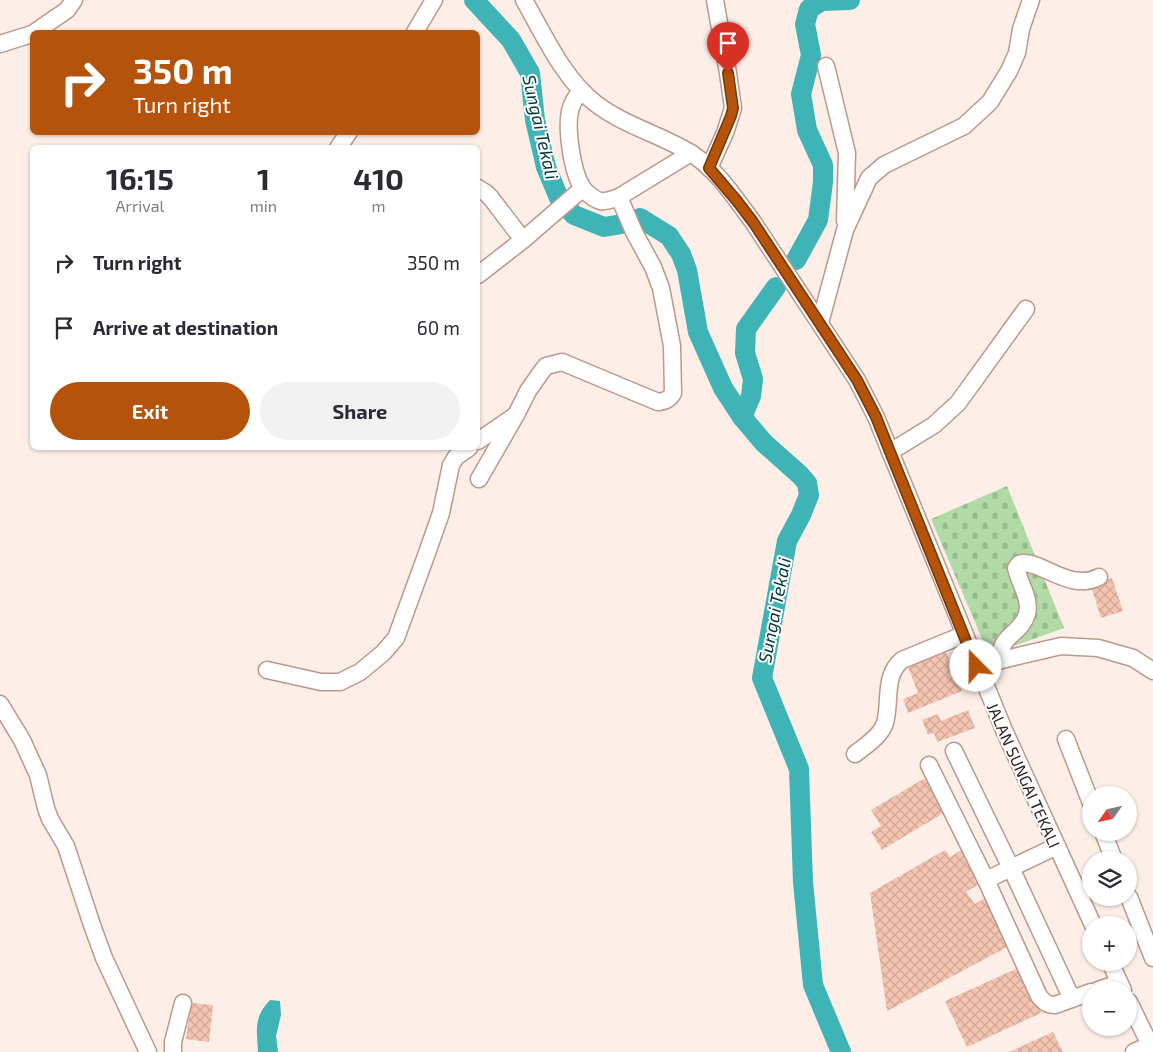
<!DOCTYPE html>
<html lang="en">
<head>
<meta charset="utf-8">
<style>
	body { margin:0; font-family:"Exo 2",sans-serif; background:#f2f2f3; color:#2b2b33; height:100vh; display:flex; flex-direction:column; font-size:19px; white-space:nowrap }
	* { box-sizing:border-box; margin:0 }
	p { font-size:16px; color:#7c7c81 }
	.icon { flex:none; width:28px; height:28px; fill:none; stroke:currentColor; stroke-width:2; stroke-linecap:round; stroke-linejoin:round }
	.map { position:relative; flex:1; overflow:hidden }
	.details { position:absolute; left:30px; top:145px; width:450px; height:305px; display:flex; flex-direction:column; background:#fff; border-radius:8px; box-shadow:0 1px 4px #0004 }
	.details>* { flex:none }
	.guide { position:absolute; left:30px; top:30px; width:450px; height:105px; border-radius:8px; box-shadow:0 1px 4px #0004; background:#b45309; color:#fff; overflow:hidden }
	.needle { width:32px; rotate:236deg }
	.controls { position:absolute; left:1082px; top:786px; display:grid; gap:10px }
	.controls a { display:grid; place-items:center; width:55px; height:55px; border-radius:50%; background:#fff; box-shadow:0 1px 4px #0004; font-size:25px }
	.pin { position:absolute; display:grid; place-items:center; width:42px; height:42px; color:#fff; margin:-51px -21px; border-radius:50% 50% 50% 0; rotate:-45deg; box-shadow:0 0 5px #0007 }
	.pin .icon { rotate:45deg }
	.me { position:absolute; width:55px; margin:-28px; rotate:338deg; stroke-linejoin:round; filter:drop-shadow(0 0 4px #0008) }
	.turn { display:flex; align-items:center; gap:18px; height:105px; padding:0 20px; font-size:22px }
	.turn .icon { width:65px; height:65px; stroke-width:2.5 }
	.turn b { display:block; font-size:35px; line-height:42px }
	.eta { display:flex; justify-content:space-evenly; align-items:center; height:85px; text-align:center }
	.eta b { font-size:30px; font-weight:700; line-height:35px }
	.cta { display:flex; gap:10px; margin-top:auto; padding:10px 20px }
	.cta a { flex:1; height:58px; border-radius:30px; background:#b45309; color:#fff; font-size:20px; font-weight:700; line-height:58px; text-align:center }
	.cta a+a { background:#f2f2f3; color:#2b2b33 }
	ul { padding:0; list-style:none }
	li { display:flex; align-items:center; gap:15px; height:65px; padding:0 20px }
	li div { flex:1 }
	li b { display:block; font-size:19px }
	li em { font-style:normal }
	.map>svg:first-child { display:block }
</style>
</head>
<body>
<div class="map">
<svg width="1153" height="1052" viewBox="0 0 1153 1052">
	<defs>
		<pattern id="cemetery-stones" width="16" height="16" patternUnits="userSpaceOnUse" patternTransform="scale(1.25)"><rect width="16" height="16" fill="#b1daa7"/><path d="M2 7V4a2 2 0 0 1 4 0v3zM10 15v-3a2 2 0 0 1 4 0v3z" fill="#98ba8f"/></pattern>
		<pattern id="building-cross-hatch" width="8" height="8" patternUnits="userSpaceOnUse" patternTransform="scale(1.25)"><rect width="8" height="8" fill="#f4c4b1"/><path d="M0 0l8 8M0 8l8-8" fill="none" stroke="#d1a898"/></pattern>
	</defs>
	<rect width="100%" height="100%" fill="#fdeee8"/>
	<polygon fill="url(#cemetery-stones)" points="1007,486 1064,628 989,655 931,519"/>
	<path fill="#3eb4b6" d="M 270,1000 L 280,1001 L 281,1015 L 276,1036 L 278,1052 L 258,1052 C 257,1030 253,1018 270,1000 Z"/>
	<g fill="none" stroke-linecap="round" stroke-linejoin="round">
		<polyline stroke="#3eb4b6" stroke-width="3" points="808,0 809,9"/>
		<g stroke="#3eb4b6" stroke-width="20">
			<polyline points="474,0 511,40 530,73 535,120 546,167 559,198 574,215 604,227 622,224"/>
			<polyline points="640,218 669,236 681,254 687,270 698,332 723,388 742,417 764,443 800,475 807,483 809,495 801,515 787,541 762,678 799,769 803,882 813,985 841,1052"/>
			<polyline points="796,260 818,220 823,182 823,165 807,130 801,94 811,55 805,24 809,9 822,1 850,0"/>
			<polyline points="742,417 751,396 753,379 745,353 746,329 776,287"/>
		</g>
	</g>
	<g fill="url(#building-cross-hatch)">
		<polygon points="1112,578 1123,611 1101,618 1091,586"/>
		<polygon points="946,652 962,691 908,713 903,699 918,693 908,667"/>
		<polygon points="968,710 975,728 937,742 934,733 928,735 922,720 938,714 941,721"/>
		<polygon points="925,778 945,812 882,850 871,832 881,826 871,810"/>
		<polygon points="965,848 982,882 966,892 975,904 988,896 1013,944 887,1011 870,893 945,850 950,857"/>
		<polygon points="1020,967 1041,1013 967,1047 945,1001"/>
		<polygon points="191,1003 213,1005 209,1042 186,1039"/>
		<polygon points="1053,1032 1063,1052 1009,1052"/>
	</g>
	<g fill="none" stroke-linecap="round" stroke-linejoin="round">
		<defs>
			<g id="minor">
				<path d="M 524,0 C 544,35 563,78 595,103 C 623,125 659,134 689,152 C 716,168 735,198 753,222 L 857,380 L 876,417 L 1004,730 L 1093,925"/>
				<polyline points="35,32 67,10 74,0"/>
				<polyline points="415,32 434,0"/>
				<polyline points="0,44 32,34"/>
				<polyline points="826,66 847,153 845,221"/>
				<path d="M 582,91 C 576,96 572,103 570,111 C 566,129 572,171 582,187 C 585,192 594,199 600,201 C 607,202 613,199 619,197 L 691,153"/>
				<polyline points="338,148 349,132"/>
				<polyline points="709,168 725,133 733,108 728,73 715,0"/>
				<polyline points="478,188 486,193 491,198 523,240 478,275"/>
				<polyline points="523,240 582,189"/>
				<polyline points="820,323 845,230 869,178 884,165 964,126 990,102 1009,71 1017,53 1021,29 1031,0"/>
				<polyline points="478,441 513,417"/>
				<polyline points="890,452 934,425 958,403 1026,309"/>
				<path d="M 479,479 L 517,413 L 528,391 L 542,371 L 546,366 L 562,362 L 658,402 C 665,401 669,400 673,393 L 672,346 L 661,288 L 653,267 L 634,232 L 619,197"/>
				<path d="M 1001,660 C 998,635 1021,635 1027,614 C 1031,598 1019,583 1016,568 L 1019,564 C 1038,557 1069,593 1099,577"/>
				<polyline points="976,666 1061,646 1098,648 1133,658 1153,671"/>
				<polyline points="267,670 321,682 340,682 360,672 383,653 396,638 427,553 441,513 451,465 456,457 469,448"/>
				<polyline points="0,704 22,740 38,775 46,808 50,819 66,846 92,925 104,958 148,1052"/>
				<polyline points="1066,739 1091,803"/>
				<polyline points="954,751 1011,868 1072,999"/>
				<path d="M 855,754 C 865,746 881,736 885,723 C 891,702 883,676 902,660 L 963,635"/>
				<path d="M 929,765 L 986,880 L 1039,996 C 1044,1002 1047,1005 1055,1005 L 1091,992"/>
				<polyline points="1103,832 1114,860"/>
				<polyline points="986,880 1057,846"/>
				<polyline points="1129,897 1153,958"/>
				<polyline points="1110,962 1123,990"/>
				<polyline points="1098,990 1119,983"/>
				<polyline points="1129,1002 1153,1051"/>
				<polyline points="173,1052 173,1042 183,1003"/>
				<polyline points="1134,1052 1150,1045"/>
			</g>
		</defs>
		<use href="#minor" stroke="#bb998c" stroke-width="19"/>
		<use href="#minor" stroke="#fff" stroke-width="16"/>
	</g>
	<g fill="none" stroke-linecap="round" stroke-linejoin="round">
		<defs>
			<polyline id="route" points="728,73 733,108 731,116 709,168 737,201 753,222 857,380 876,417 976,666"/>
		</defs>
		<use href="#route" stroke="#753606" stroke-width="12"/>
		<use href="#route" stroke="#b45309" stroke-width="9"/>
	</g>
	<g text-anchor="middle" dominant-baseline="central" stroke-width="4" stroke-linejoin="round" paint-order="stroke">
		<g font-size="16" fill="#281b16" stroke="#fff">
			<text transform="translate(1024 775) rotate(66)">JALAN SUNGAI TEKALI</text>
		</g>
		<g font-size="18" font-style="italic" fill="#003738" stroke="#fff">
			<text transform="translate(541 127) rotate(77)">Sungai Tekali</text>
			<text transform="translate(774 610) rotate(-79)">Sungai Tekali</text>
		</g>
	</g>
</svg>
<div class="controls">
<a><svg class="needle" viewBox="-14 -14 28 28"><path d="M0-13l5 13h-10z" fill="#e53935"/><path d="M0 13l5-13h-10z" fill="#7c7c81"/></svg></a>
<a><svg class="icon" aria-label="layers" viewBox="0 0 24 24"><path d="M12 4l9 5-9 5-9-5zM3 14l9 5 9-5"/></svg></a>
<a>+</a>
<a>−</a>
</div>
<div class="pin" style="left:728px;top:73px;background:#d93025"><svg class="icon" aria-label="arrive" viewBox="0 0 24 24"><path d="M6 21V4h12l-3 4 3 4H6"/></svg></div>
<svg class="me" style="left:976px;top:666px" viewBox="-20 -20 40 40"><circle r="19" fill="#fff"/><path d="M0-13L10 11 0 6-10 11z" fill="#b45309"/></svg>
<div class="guide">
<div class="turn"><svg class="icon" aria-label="right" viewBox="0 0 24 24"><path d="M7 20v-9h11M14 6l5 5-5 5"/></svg><div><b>350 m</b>Turn right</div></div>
</div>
<section class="details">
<div class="eta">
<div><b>16:15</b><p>Arrival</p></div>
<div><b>1</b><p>min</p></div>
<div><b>410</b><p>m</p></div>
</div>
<ul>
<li><svg class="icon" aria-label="right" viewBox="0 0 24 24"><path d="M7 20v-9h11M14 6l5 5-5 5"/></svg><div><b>Turn right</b></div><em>350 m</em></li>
<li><svg class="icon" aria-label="arrive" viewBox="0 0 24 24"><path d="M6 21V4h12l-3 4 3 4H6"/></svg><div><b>Arrive at destination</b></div><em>60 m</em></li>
</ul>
<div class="cta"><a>Exit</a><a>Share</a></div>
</section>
</div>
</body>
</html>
